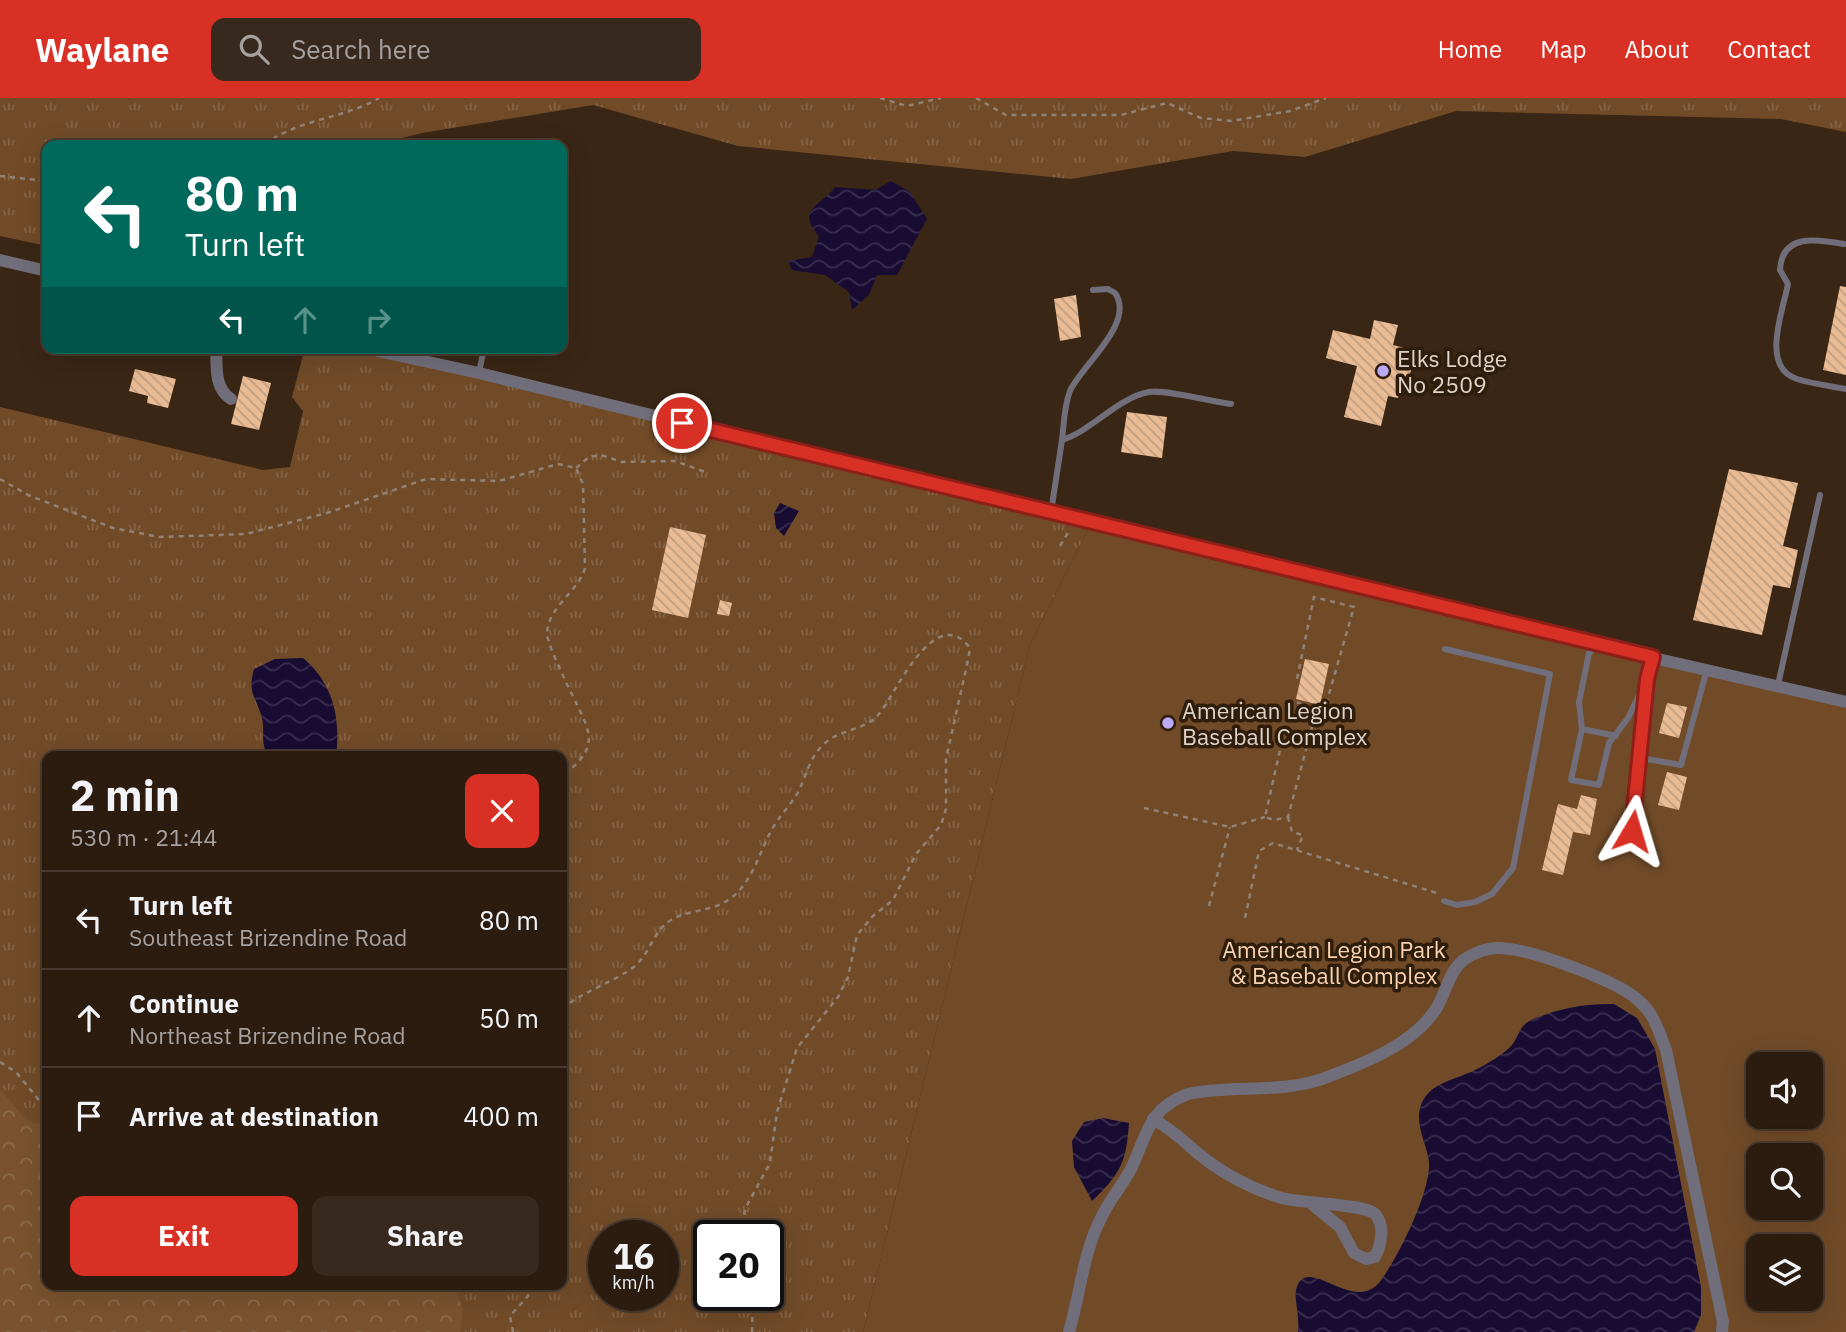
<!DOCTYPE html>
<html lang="en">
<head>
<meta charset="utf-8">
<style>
	body { margin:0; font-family:"IBM Plex Sans",sans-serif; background:#38291e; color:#f1f3f6; height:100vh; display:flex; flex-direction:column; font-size:26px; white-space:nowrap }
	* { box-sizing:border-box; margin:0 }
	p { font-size:23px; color:#a6a19f }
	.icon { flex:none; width:38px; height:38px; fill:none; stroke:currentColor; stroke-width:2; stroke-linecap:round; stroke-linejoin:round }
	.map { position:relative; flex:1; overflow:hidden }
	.panel { position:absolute; left:42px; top:653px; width:525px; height:539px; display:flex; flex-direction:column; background:#2c1c10; border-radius:14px; box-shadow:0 7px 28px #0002,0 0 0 2px #483a30 }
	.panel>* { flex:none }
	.guide { position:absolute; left:42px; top:42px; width:525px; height:214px; border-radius:14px; box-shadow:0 7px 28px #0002,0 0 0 2px #483a30; background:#00695c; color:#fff; overflow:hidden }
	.controls { position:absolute; left:1746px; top:954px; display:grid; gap:14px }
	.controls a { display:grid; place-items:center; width:77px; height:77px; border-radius:14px; background:#2c1c10; box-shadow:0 7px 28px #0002,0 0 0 2px #483a30; font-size:35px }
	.speed { position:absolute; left:588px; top:1122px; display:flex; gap:14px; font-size:35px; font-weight:700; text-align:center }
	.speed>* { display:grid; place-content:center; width:91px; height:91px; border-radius:50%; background:#2c1c10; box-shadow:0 7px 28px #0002,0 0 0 2px #483a30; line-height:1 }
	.speed small { font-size:18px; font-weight:400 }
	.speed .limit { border:4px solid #111; border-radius:10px; background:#fff; color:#111 }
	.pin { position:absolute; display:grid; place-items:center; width:60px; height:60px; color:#fff; margin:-30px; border:4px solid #fff; border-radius:50%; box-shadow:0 2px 7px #0007 }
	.me { position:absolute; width:77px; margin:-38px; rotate:7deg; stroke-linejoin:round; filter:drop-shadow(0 0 5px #0008) }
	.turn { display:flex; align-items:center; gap:24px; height:147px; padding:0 28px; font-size:32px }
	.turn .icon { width:91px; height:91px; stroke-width:2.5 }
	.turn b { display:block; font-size:49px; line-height:60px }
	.lanes { display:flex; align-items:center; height:66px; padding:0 28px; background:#0003; justify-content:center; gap:35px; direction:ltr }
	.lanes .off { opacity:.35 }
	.round { display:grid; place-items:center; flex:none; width:74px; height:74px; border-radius:14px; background:#38291e }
	.summary { display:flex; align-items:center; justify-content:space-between; height:119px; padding:0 28px }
	h1 { font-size:42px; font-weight:700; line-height:52px }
	.primary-button { display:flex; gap:14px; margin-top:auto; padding:14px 28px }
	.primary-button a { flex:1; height:80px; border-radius:14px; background:#d93025; color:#fff; font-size:28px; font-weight:700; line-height:80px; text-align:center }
	.primary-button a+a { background:#38291e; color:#f1f3f6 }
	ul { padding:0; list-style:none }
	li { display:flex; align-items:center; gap:21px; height:98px; padding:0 28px; border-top:2px solid #483a30 }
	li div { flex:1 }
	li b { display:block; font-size:26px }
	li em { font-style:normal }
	header { display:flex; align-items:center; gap:42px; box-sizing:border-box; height:98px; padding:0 35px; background:#d93025; color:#fff }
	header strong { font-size:33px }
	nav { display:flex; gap:38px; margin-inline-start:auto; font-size:24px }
	.search { width:490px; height:63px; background:#38291e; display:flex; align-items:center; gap:18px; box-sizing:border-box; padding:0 24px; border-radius:14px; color:#a6a19f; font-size:26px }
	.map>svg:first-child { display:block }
</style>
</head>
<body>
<header>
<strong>Waylane</strong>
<div class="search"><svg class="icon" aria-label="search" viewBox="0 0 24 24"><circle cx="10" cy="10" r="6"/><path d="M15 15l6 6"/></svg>Search here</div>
<nav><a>Home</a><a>Map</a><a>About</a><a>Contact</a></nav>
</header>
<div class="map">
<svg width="1846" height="1234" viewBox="0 0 1846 1234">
	<defs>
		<pattern id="grass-tufts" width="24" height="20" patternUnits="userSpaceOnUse" patternTransform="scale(1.75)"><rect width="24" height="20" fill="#714b28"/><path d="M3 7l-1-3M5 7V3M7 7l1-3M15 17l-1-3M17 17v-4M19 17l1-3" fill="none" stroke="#856446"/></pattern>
		<pattern id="forest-crowns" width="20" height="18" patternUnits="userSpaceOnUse" patternTransform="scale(1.75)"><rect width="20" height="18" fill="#7a532e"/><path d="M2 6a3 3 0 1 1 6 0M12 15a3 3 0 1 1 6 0" fill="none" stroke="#8c6b4b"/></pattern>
		<pattern id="water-waves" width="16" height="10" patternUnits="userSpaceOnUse" patternTransform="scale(1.75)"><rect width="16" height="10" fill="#180c33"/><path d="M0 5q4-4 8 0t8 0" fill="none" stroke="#392e4f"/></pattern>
		<pattern id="building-back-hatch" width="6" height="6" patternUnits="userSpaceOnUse" patternTransform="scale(1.75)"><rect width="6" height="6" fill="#eabc95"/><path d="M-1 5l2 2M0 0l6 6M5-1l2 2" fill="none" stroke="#c09d7f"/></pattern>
	</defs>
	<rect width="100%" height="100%" fill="#3a2615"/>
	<g fill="url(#grass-tufts)" fill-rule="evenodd">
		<polygon points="0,0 1846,0 1846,34 1781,21 1456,13 1305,59 1233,53 1071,81 738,48 593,7 422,35 373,47 47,47 47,148 0,138"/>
		<path d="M 305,250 L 364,250 L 1090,427 L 1030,547 L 863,1234 L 0,1234 L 0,309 L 263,372 L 290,369 L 303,313 L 292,299 ZM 47,658 L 562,658 L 562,1186 L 47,1186 ZM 604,1138 L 663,1138 L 663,1197 L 604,1197 ZM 709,1138 L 768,1138 L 768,1197 L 709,1197 Z"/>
	</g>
	<polygon fill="url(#forest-crowns)" points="0,991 25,1021 47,1030 47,1186 449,1187 454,1188 463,1212 460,1234 0,1234"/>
	<path fill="#714b28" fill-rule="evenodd" d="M 1090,427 L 1846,604 L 1846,1234 L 863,1234 L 1030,547 ZM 1759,966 L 1811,966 L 1811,1018 L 1759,1018 ZM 1759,1057 L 1811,1057 L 1811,1110 L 1759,1110 ZM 1759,1148 L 1811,1148 L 1811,1200 L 1759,1200 Z"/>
	<g fill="url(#water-waves)">
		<path d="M 891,83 L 910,94 L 927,121 L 897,177 L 877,177 L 869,197 L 852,212 L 849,194 L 825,177 L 792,172 L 788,163 L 812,159 L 819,138 C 795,111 821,108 835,89 L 875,92 Z"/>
		<polygon points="780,405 799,413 784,438 776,430 774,415"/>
		<path d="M 303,560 C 333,585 341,620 336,658 L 268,658 C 260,644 265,634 262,620 C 256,598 247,596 254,571 L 275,561 Z"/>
		<path d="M 1614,906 L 1637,920 L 1655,951 L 1701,1189 L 1701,1217 L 1694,1234 L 1298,1234 C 1300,1221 1294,1199 1296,1192 C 1306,1152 1355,1221 1382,1181 C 1399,1157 1431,1093 1429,1064 C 1427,1046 1414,1026 1421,1007 C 1430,983 1457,982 1477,971 C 1487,966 1504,956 1512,947 C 1519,938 1519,928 1531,922 C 1556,911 1585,905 1614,906 Z"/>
		<path d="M 1103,1020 L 1129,1025 C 1126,1065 1121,1075 1092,1103 L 1074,1069 L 1072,1043 L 1084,1024 Z"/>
	</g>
	<g fill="url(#building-back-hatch)">
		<polygon points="1840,188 1846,189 1846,277 1823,272"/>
		<polygon points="1076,197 1081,239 1060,243 1054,201"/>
		<polygon points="1374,222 1398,227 1393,247 1416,253 1409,280 1404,278 1398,300 1388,298 1381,328 1344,319 1357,268 1326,260 1333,232 1370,241"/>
		<polygon points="135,271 176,281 168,310 147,305 148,298 129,293"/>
		<polygon points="243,278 271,285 259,332 231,326"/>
		<polygon points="1127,314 1167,319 1162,360 1121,354"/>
		<polygon points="1729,371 1798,385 1783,448 1798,452 1790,490 1773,487 1762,537 1693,522"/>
		<polygon points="670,429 706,437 688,520 652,512"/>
		<polygon points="720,502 732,505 729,518 717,516"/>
		<polygon points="1305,561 1329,566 1320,607 1296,601"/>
		<polygon points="1667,605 1687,609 1679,640 1659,635"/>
		<polygon points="1667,674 1687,679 1679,712 1658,707"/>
		<polygon points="1581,697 1597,701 1590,737 1573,734 1563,777 1542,772 1558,706 1577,711"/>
	</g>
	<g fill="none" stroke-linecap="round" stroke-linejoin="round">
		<g stroke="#928275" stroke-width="2.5" stroke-dasharray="5 5" stroke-linecap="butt">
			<polyline points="880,0 907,8 941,0"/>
			<polyline points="976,0 1006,17 1121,17 1167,5 1201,20 1231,23 1290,13 1326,0"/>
			<path d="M 265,47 C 296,21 344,21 379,0"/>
			<polyline points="0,78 47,83"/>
			<polyline points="576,370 589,359 601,357 622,364 675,363 708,375"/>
			<path d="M 0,381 L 28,397 L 113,430 L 159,439 L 246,436 L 327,415 L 426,381 L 499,383 L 558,366 L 576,370 L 583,386 L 585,470 C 578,494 548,509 547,535 C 547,548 574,600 581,615 C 597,647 587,657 562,679"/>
			<polyline points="1060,448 1069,433"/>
			<polyline points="1297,604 1316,614"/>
			<polyline points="1282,643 1265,719 1274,722 1288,719 1316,614 1323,617 1354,509 1314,499 1297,581"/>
			<polyline points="1144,710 1230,729 1265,719"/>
			<polyline points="1288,719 1292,734 1303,737 1297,752"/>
			<polyline points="1209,808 1230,729"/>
			<polyline points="1245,820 1259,753 1273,745 1437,795"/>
			<path d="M 562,911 C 584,892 613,885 635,868 C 650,855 654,832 671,822 C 689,811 713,814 731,800 C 751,785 758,759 769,737 C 776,722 787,711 796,698 C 805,682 808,664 820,650 C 837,630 864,634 879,616 C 895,597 935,503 970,550 L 968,562 L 946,661 L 946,711 L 941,727 L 916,756 L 893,802 L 873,818 L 857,837 L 848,879 L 838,899 L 797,950 L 777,1014 L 770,1065 L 745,1111 L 741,1138"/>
			<polyline points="0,964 16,974 47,1012"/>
			<polyline points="513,1234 510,1218 528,1198 528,1186"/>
			<polyline points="752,1234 753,1197"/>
		</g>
		<g stroke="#706e7a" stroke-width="6">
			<path d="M 1844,146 C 1817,141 1782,135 1780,172 L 1788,186 C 1783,213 1760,269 1797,281 C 1813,286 1830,288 1846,291"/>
			<path d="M 1093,192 L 1108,191 L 1115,195 C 1136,225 1081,268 1070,293 C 1064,308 1064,326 1062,342 C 1093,332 1117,300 1149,294 C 1164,291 1214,304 1231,306"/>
			<polyline points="479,275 484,250"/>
			<polyline points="1051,414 1062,342"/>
			<polyline points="1599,547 1589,555 1579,604 1582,631 1571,682 1599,687 1609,645 1628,620 1647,581 1641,660 1681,667 1707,571"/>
			<polyline points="1647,581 1652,559"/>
			<polyline points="1778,587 1820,397"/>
			<polyline points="1582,631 1616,638"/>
			<polyline points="1632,733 1641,660"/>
			<polyline points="1444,803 1457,807 1475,804 1492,796 1513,770 1550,576 1445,551"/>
		</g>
		<g stroke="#706e7a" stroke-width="12">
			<polyline points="0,162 47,173"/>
			<path d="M 216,250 C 217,269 214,290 231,301"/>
			<polyline points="364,250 479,275 1553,537 1846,604"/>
			<path d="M 1153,1021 C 1172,1031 1184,1044 1200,1057 C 1223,1076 1254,1092 1282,1100 C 1302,1106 1366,1105 1376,1117 C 1385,1129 1381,1147 1375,1159 L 1366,1161 L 1354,1155 L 1340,1129 L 1313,1107"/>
			<path d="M 1069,1234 C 1080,1197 1083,1155 1101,1120 C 1109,1102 1123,1087 1132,1069 C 1147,1036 1149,1010 1188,996 C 1235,986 1285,997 1330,978 C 1367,964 1413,946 1436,911 C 1446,895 1449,872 1465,861 C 1474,855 1488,849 1500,850 C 1530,851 1616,882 1638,902 C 1654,915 1659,934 1666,952 L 1723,1224 L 1722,1234"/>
		</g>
	</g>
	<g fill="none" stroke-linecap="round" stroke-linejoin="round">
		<defs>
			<polyline id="route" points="682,325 1653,559 1647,581 1632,733"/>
		</defs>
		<use href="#route" stroke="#8d1f18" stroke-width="18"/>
		<use href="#route" stroke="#d93025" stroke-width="12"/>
	</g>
	<g fill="#baaaf6" stroke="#2f1d0c" stroke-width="2.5">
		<circle cx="1383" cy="273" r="7"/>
		<circle cx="1168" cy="625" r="7"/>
	</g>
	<g text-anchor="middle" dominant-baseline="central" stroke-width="7" stroke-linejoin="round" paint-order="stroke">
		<g font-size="23" fill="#ded1c7" stroke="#2f1d0c" text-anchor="start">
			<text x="1397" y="260">Elks Lodge<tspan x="1397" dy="26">No 2509</tspan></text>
			<text x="1182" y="612">American Legion<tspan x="1182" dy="26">Baseball Complex</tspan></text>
		</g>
		<g font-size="23" fill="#f8d1b0" stroke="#2f1d0c">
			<text x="1334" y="851">American Legion Park<tspan x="1334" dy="26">&amp; Baseball Complex</tspan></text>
		</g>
	</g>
</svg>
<div class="controls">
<a><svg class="icon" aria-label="sound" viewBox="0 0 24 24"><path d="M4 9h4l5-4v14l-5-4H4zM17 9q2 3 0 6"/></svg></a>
<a><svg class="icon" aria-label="search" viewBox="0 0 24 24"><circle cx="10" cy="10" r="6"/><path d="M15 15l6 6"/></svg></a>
<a><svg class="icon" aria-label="layers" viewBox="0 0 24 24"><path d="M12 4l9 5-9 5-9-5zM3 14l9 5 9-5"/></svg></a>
</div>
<div class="speed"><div>16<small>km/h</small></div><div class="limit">20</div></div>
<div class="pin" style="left:682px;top:325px;background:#d93025"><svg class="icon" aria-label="arrive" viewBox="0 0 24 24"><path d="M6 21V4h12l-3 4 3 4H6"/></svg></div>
<svg class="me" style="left:1632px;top:733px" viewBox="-20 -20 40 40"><path d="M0-17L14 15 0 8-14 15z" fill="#d93025" stroke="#fff" stroke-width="4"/></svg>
<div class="guide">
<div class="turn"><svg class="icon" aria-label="left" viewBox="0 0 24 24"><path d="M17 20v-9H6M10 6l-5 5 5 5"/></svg><div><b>80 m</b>Turn left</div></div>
<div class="lanes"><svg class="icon" aria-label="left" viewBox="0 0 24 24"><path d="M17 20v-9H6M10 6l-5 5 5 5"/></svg><svg class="icon off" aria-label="ahead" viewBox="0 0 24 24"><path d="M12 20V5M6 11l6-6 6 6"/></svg><svg class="icon off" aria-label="right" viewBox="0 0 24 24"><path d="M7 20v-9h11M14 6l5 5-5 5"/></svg></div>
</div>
<section class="panel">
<div class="summary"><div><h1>2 min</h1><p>530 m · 21:44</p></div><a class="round" style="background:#d93025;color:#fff"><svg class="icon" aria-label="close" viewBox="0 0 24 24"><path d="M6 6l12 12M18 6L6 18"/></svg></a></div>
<ul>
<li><svg class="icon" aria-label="left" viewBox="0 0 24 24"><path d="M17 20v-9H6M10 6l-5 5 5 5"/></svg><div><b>Turn left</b><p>Southeast Brizendine Road</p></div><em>80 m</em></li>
<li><svg class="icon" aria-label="ahead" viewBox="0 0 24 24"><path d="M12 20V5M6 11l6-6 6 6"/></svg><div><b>Continue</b><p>Northeast Brizendine Road</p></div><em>50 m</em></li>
<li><svg class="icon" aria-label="arrive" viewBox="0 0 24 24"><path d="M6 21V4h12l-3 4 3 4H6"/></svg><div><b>Arrive at destination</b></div><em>400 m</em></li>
</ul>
<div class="primary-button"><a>Exit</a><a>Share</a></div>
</section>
</div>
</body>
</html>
